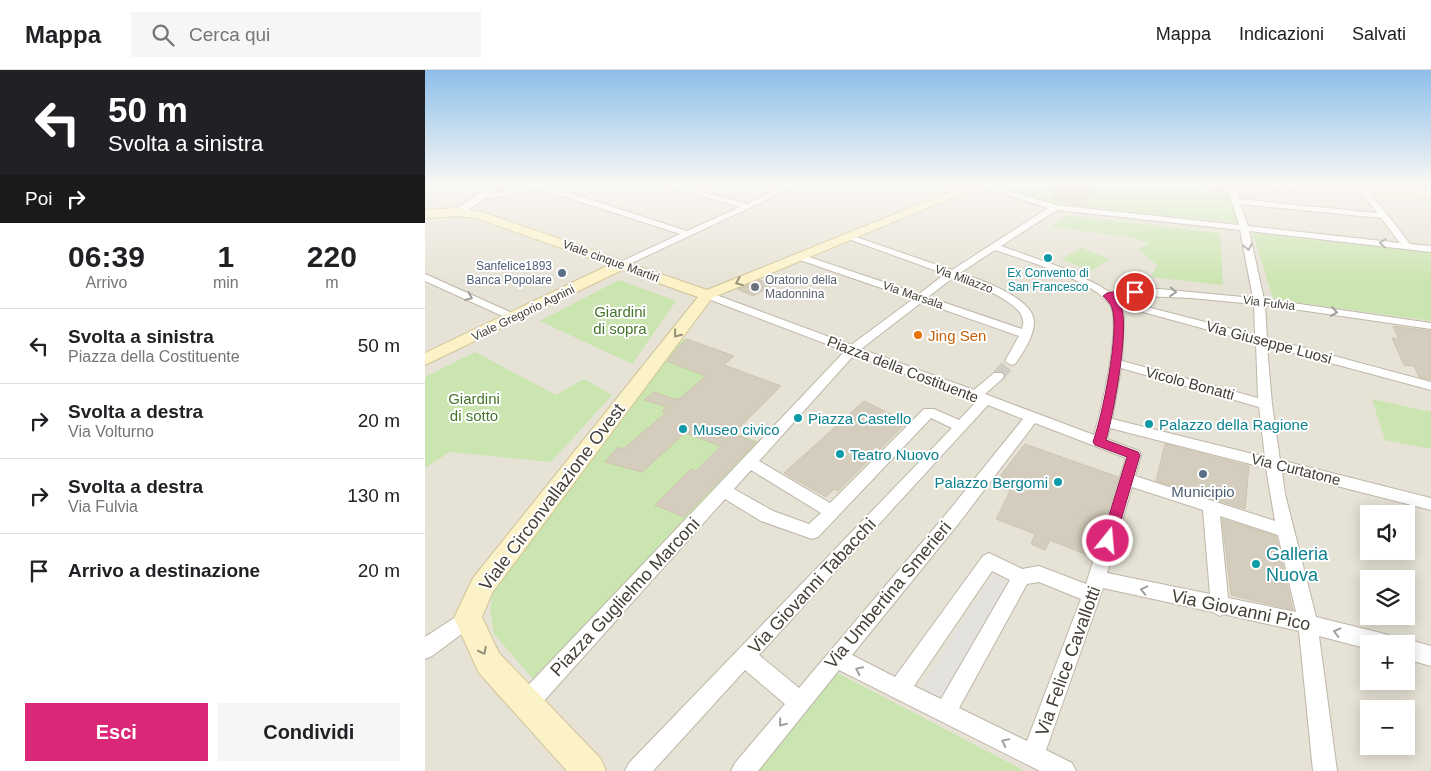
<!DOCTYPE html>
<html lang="it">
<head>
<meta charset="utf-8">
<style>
	body { margin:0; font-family:Helvetica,sans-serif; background:#f6f6f6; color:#202124; height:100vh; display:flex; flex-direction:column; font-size:19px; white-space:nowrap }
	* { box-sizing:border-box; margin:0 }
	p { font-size:16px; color:#757577 }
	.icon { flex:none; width:28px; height:28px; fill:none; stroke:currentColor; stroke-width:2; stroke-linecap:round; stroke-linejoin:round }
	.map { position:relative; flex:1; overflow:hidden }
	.panel { display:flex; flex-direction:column; background:#fff; width:425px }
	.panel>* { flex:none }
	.banner { background:#202124; color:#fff; overflow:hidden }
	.buttons { position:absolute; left:935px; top:435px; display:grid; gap:10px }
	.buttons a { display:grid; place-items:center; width:55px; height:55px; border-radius:0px; background:#fff; box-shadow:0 2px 12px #0003; font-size:25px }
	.pin { position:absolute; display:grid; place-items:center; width:42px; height:42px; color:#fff; margin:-21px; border:2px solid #fff; border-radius:50%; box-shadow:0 1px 5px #0007 }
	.me { position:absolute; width:55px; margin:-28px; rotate:17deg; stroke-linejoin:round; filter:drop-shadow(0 0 4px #0008) }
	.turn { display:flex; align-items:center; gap:18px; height:105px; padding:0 25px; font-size:22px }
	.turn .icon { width:65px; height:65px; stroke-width:2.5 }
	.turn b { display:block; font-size:35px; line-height:42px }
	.then { display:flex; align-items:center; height:48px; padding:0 25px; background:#0003; gap:10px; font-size:19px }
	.eta { display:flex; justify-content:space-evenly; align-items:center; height:85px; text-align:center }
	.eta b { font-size:30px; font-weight:800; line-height:35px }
	.cta { display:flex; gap:10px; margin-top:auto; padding:10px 25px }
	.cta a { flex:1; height:58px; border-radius:0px; background:#db2777; color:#fff; font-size:20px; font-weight:800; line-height:58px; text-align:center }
	.cta a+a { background:#f6f6f6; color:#202124 }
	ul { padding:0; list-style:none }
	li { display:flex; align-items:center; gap:15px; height:75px; padding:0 25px; border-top:1px solid #e0e0e0 }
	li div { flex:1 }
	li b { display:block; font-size:19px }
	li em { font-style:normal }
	header { display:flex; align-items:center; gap:30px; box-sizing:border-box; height:70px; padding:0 25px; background:#fff; border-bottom:1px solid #e0e0e0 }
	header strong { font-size:24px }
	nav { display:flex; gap:28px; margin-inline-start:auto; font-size:18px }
	.search { width:350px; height:45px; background:#f6f6f6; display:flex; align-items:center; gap:12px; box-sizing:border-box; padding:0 18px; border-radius:0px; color:#757577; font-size:19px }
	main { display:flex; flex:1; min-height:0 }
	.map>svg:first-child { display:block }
</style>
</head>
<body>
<header>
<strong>Mappa</strong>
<div class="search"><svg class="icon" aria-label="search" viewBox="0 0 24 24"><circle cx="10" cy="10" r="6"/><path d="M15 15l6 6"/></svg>Cerca qui</div>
<nav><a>Mappa</a><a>Indicazioni</a><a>Salvati</a></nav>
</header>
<main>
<section class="panel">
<div class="banner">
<div class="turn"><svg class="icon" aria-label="left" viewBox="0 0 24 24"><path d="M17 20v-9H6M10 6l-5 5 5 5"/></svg><div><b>50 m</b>Svolta a sinistra</div></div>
<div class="then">Poi<svg class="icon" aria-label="right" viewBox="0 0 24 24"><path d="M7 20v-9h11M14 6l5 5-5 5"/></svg></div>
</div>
<div class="eta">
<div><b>06:39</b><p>Arrivo</p></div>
<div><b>1</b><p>min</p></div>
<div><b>220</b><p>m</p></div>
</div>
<ul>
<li><svg class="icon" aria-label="left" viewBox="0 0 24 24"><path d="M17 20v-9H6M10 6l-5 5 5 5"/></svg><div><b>Svolta a sinistra</b><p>Piazza della Costituente</p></div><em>50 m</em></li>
<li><svg class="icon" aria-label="right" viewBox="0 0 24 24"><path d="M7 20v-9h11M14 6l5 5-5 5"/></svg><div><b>Svolta a destra</b><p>Via Volturno</p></div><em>20 m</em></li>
<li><svg class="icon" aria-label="right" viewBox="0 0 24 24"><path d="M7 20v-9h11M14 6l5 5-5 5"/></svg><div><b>Svolta a destra</b><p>Via Fulvia</p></div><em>130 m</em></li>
<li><svg class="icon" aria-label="arrive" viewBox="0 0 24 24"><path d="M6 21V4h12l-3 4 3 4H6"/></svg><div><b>Arrivo a destinazione</b></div><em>20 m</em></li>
</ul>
<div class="cta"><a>Esci</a><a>Condividi</a></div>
</section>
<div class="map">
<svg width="1006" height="701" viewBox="0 0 1006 701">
	<rect width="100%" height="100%" fill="#f3efe7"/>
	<path fill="#e6e2d5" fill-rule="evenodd" d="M 0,114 L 1006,114 L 1006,701 L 0,701 ZM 944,444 L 981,444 L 981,481 L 944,481 ZM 944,509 L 981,509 L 981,546 L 944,546 ZM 944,574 L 981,574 L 981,611 L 944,611 ZM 944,639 L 981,639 L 981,676 L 944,676 Z"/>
	<g fill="#cbe5b1">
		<polygon points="553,114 805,115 813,153 624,133"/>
		<polygon points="641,145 795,163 798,215 726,207 732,195 713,180 723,173 706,167 625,157"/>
		<polygon points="828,163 1006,183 1006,251 848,229"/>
		<polygon points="656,178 685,189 665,201 636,189"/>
		<polygon points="194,210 251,231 207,294 115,251"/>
		<polygon points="251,266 309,286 299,295 356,316 308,363 341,374 113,615 69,564 65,539 70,513"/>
		<polygon points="50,282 131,325 159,309 187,325 126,392 25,382 0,398 0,307"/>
		<polygon points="947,329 1006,342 1006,379 960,370"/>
		<polygon points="409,601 600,701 330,701"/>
	</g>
	<polygon fill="#e4e2de" points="567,504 585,514 515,630 496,618"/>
	<g fill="#d4ccbc" stroke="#cec4b0">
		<polygon points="632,114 659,117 659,120 665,120 660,136 627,130"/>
		<polygon points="335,210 347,215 328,226 312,219"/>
		<polygon points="968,256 1006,261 1006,310 994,307 989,296 979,295 967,268 974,269"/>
		<polygon points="262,269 309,286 299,295 356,316 308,364 331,372 259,447 230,435 266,399 271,401 296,376 260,363 217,402 180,392 193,377 198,379 241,343 237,342 243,337 219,330 229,322 253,330 281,306 242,291 256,274"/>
		<polygon points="439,331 482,352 413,421 409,419 401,427 359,403"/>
		<polygon points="600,374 693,407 667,487 625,470 620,480 606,474 610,464 571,449 585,421 568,415"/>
		<polygon points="740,374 824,396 820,439 731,411"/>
		<polygon points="797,449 851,466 868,540 806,525"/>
	</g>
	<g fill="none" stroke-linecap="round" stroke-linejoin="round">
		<polyline stroke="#d0ccc4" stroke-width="13" stroke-dasharray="13 7" stroke-linecap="butt" points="573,306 586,291"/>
		<defs>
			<g id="minor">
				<polygon points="86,114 117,114 262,161 315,137 234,114 248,114 322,134 364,114 375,114 196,198 193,197 193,193 255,164 113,118 64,128 60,126 94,117"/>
				<path d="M 549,114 L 562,114 L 631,135 L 814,155 L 801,114 L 809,114 L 814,129 L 952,143 L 934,119 L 938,117 L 941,117 L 985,174 L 1006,176 L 1006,182 L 824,161 L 839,229 L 1006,253 L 1006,259 L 840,235 L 842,268 L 1006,312 L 1006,320 L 842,276 L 847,334 L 855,390 L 1006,428 L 1006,440 L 857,402 L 860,424 L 891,547 L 960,564 L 967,567 L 970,574 L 944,574 L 944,579 L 894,566 L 912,701 L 888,701 L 874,561 L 798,544 L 795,546 L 788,542 L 678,518 L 621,680 L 647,693 L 651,701 L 615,701 L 414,600 L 333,701 L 306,701 L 310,693 L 360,634 L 320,600 L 228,701 L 200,701 L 204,693 L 527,358 L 506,348 L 393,467 L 387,469 L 336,451 L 300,429 L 109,642 L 101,645 L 93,642 L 90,634 L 93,626 L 420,281 L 278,227 L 277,225 L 278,223 L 286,223 L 426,275 L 488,229 L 372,189 L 372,185 L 378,185 L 494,224 L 520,204 L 418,167 L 419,165 L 425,165 L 527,200 L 623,138 ZM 815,134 L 956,148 L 975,173 L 823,156 ZM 632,140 L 815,160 L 828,228 L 734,219 L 684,222 L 673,215 L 638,198 L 576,176 ZM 570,180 C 596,189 674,212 686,237 C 696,258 676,341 669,365 L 560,324 L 577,309 L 579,306 L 577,303 L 569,303 L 549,320 L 436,279 L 497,232 L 594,266 L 580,291 L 586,295 L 590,294 C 598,283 609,266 609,252 C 609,228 554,209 535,203 ZM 529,207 C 545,213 597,231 598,251 C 599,254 597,256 597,259 L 503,227 ZM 718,226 L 766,228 L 829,234 L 830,265 L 726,238 L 695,227 ZM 695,234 L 718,242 L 831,273 L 833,328 L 697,291 L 699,246 ZM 429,285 L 552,331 L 534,350 L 509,339 L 499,339 L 405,433 L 334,391 ZM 696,298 L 834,337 L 840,387 L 687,349 ZM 563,335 L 598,349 L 522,443 L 374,618 L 334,585 ZM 610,353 L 701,388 L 661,514 L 614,496 L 597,499 L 564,483 L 558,486 L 470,607 L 427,585 L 534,453 ZM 685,358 L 841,398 L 850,451 L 710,406 L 716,385 L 714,381 L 682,369 ZM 326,400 L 396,443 L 384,454 L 348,441 L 309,419 ZM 707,417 L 778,440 L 785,524 L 682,503 ZM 795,446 L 853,465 L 871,542 L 803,528 ZM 567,501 L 585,510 L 516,629 L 489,616 ZM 614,512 L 656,529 L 602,671 L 534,638 L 602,514 Z"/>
				<polygon points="0,204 92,245 94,247 92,249 84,249 0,211"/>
				<polygon points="43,539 50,542 52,548 50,554 7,586 0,589 0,567"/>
				<polygon points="981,569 1006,576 1006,596 981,589 981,574 973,574"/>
			</g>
			<polygon id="tertiary" points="69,114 81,114 37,144 29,144 28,142 29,140"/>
			<g id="secondary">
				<polygon points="544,114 559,114 287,228 67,523 57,547 74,583 176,689 181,701 142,701 54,603 29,548 48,508 273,227 197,200 0,295 0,283 184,195 51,148 33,146 0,148 0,140 33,138 57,142 282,220"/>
				<polygon points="777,114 886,114 986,118 1006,122 1006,128 986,124 782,117"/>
			</g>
		</defs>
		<use href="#minor" stroke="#beb7a9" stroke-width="2"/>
		<use href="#tertiary" stroke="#beb7a9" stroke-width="2"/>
		<use href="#secondary" stroke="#d1c498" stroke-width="2"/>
		<use href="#minor" fill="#fff" fill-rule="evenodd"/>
		<use href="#tertiary" fill="#fff" fill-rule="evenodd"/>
		<use href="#secondary" fill="#fcf2c7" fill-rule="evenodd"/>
	</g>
	<defs><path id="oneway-chevron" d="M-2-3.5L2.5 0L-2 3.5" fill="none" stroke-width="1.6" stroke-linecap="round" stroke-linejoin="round" transform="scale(1.25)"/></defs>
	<g stroke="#a2a09a">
		<use href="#oneway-chevron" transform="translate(958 173) rotate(-174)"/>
		<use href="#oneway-chevron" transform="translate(823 177) rotate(79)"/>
		<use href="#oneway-chevron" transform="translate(748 222) rotate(5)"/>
		<use href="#oneway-chevron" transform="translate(44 227) rotate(24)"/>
		<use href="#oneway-chevron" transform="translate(909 242) rotate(8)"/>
		<use href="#oneway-chevron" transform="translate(719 520) rotate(-167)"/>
		<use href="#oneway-chevron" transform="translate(912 562) rotate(-166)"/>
		<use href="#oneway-chevron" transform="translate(434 600) rotate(-154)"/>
		<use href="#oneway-chevron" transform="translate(357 653) rotate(129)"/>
		<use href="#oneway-chevron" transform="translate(580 672) rotate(-154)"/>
	</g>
	<g stroke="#979077">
		<use href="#oneway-chevron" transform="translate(314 212) rotate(158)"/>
		<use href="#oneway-chevron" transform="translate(252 264) rotate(128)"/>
		<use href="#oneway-chevron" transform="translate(58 581) rotate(63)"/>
	</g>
	<linearGradient id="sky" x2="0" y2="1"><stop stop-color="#8dbeea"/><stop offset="0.54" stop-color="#faf8f4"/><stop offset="1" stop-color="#faf8f4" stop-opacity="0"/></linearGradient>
	<rect width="1006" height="212" fill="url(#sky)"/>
	<path fill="#db2777" stroke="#8e194d" d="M 710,219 L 713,220 L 713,223 L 688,227 C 691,230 694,233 696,236 C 705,257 688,347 681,370 L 713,382 L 715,385 L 690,471 L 688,475 L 683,477 L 678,475 L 676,471 L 702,387 L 670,375 L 668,372 C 677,346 695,263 687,238 C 686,234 681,229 678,226 L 682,223 Z"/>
	<g fill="#0f9aa8" stroke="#fff" stroke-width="2">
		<circle cx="623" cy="188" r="5"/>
		<circle cx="373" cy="348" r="5"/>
		<circle cx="724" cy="354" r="5"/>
		<circle cx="258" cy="359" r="5"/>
		<circle cx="415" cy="384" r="5"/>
		<circle cx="633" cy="412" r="5"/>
		<circle cx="831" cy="494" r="5"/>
	</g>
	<g fill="#5c6f8a" stroke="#fff" stroke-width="2">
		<circle cx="137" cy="203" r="5"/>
		<circle cx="778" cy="404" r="5"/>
	</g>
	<circle fill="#6b7280" stroke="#fff" stroke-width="2" cx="330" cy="217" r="5"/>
	<circle fill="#e8710a" stroke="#fff" stroke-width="2" cx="493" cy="265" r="5"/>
	<g text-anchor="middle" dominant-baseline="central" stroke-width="4" stroke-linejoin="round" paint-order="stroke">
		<g font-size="12" fill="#454036" stroke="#fff">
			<text transform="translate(186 191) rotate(20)">Viale cinque Martiri</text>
			<text transform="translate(539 209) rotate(20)">Via Milazzo</text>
			<text transform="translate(488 225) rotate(19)">Via Marsala</text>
			<text transform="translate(844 233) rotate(7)">Via Fulvia</text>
			<text transform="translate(98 243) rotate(-26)">Viale Gregorio Agnini</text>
		</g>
		<g font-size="12" fill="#4e5e75" stroke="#fff" text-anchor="end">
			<text x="127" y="196">Sanfelice1893<tspan x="127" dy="14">Banca Popolare</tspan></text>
		</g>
		<g font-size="12" fill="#0d838f" stroke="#fff">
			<text x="623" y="203">Ex Convento di<tspan x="623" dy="14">San Francesco</tspan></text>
		</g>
		<g font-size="12" fill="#5b616d" stroke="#fff" text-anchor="start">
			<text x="340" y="210">Oratorio della<tspan x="340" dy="14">Madonnina</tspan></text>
		</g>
		<g font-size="15" fill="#44752b" stroke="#fff">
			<text x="195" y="241">Giardini<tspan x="195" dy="17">di sopra</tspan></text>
			<text x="49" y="328">Giardini<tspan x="49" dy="17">di sotto</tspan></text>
		</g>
		<g font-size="15" fill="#c56008" stroke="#fff" text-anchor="start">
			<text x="503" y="265">Jing Sen</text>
		</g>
		<g font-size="15" fill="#454036" stroke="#fff">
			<text transform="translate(844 272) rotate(15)">Via Giuseppe Luosi</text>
			<text transform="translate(478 299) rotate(21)">Piazza della Costituente</text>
			<text transform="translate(765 313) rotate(15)">Vicolo Bonatti</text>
			<text transform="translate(871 399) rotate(14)">Via Curtatone</text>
		</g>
		<g font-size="15" fill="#0d838f" stroke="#fff" text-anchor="start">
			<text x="383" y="348">Piazza Castello</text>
			<text x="734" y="354">Palazzo della Ragione</text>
			<text x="268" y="359">Museo civico</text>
			<text x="425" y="384">Teatro Nuovo</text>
			<text x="623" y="412" text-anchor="end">Palazzo Bergomi</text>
		</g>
		<g font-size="15" fill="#4e5e75" stroke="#fff">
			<text x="778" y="421">Municipio</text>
		</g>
		<g font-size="18" fill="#454036" stroke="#fff">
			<text transform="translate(127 427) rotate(-53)">Viale Circonvallazione Ovest</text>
			<text transform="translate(387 516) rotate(-47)">Via Giovanni Tabacchi</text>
			<text transform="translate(463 525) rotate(-50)">Via Umbertina Smerieri</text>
			<text transform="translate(200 527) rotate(-47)">Piazza Guglielmo Marconi</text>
			<text transform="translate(816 540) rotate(12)">Via Giovanni Pico</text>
			<text transform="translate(643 591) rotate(-70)">Via Felice Cavallotti</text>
		</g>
		<g font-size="18" fill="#0d838f" stroke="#fff" text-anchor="start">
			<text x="841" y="484">Galleria<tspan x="841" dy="21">Nuova</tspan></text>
		</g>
	</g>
</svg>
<div class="buttons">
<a><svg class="icon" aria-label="sound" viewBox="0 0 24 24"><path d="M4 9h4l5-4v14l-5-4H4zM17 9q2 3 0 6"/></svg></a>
<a><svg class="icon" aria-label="layers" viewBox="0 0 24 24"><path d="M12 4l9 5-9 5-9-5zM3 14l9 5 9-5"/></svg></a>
<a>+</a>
<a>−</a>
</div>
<div class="pin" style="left:710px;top:222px;background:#d93025"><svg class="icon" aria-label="arrive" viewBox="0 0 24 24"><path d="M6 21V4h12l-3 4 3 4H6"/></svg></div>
<svg class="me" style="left:683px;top:471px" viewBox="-20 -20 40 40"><circle r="17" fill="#db2777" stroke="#fff" stroke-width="3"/><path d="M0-11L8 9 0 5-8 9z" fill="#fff"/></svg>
</div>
</main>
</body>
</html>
